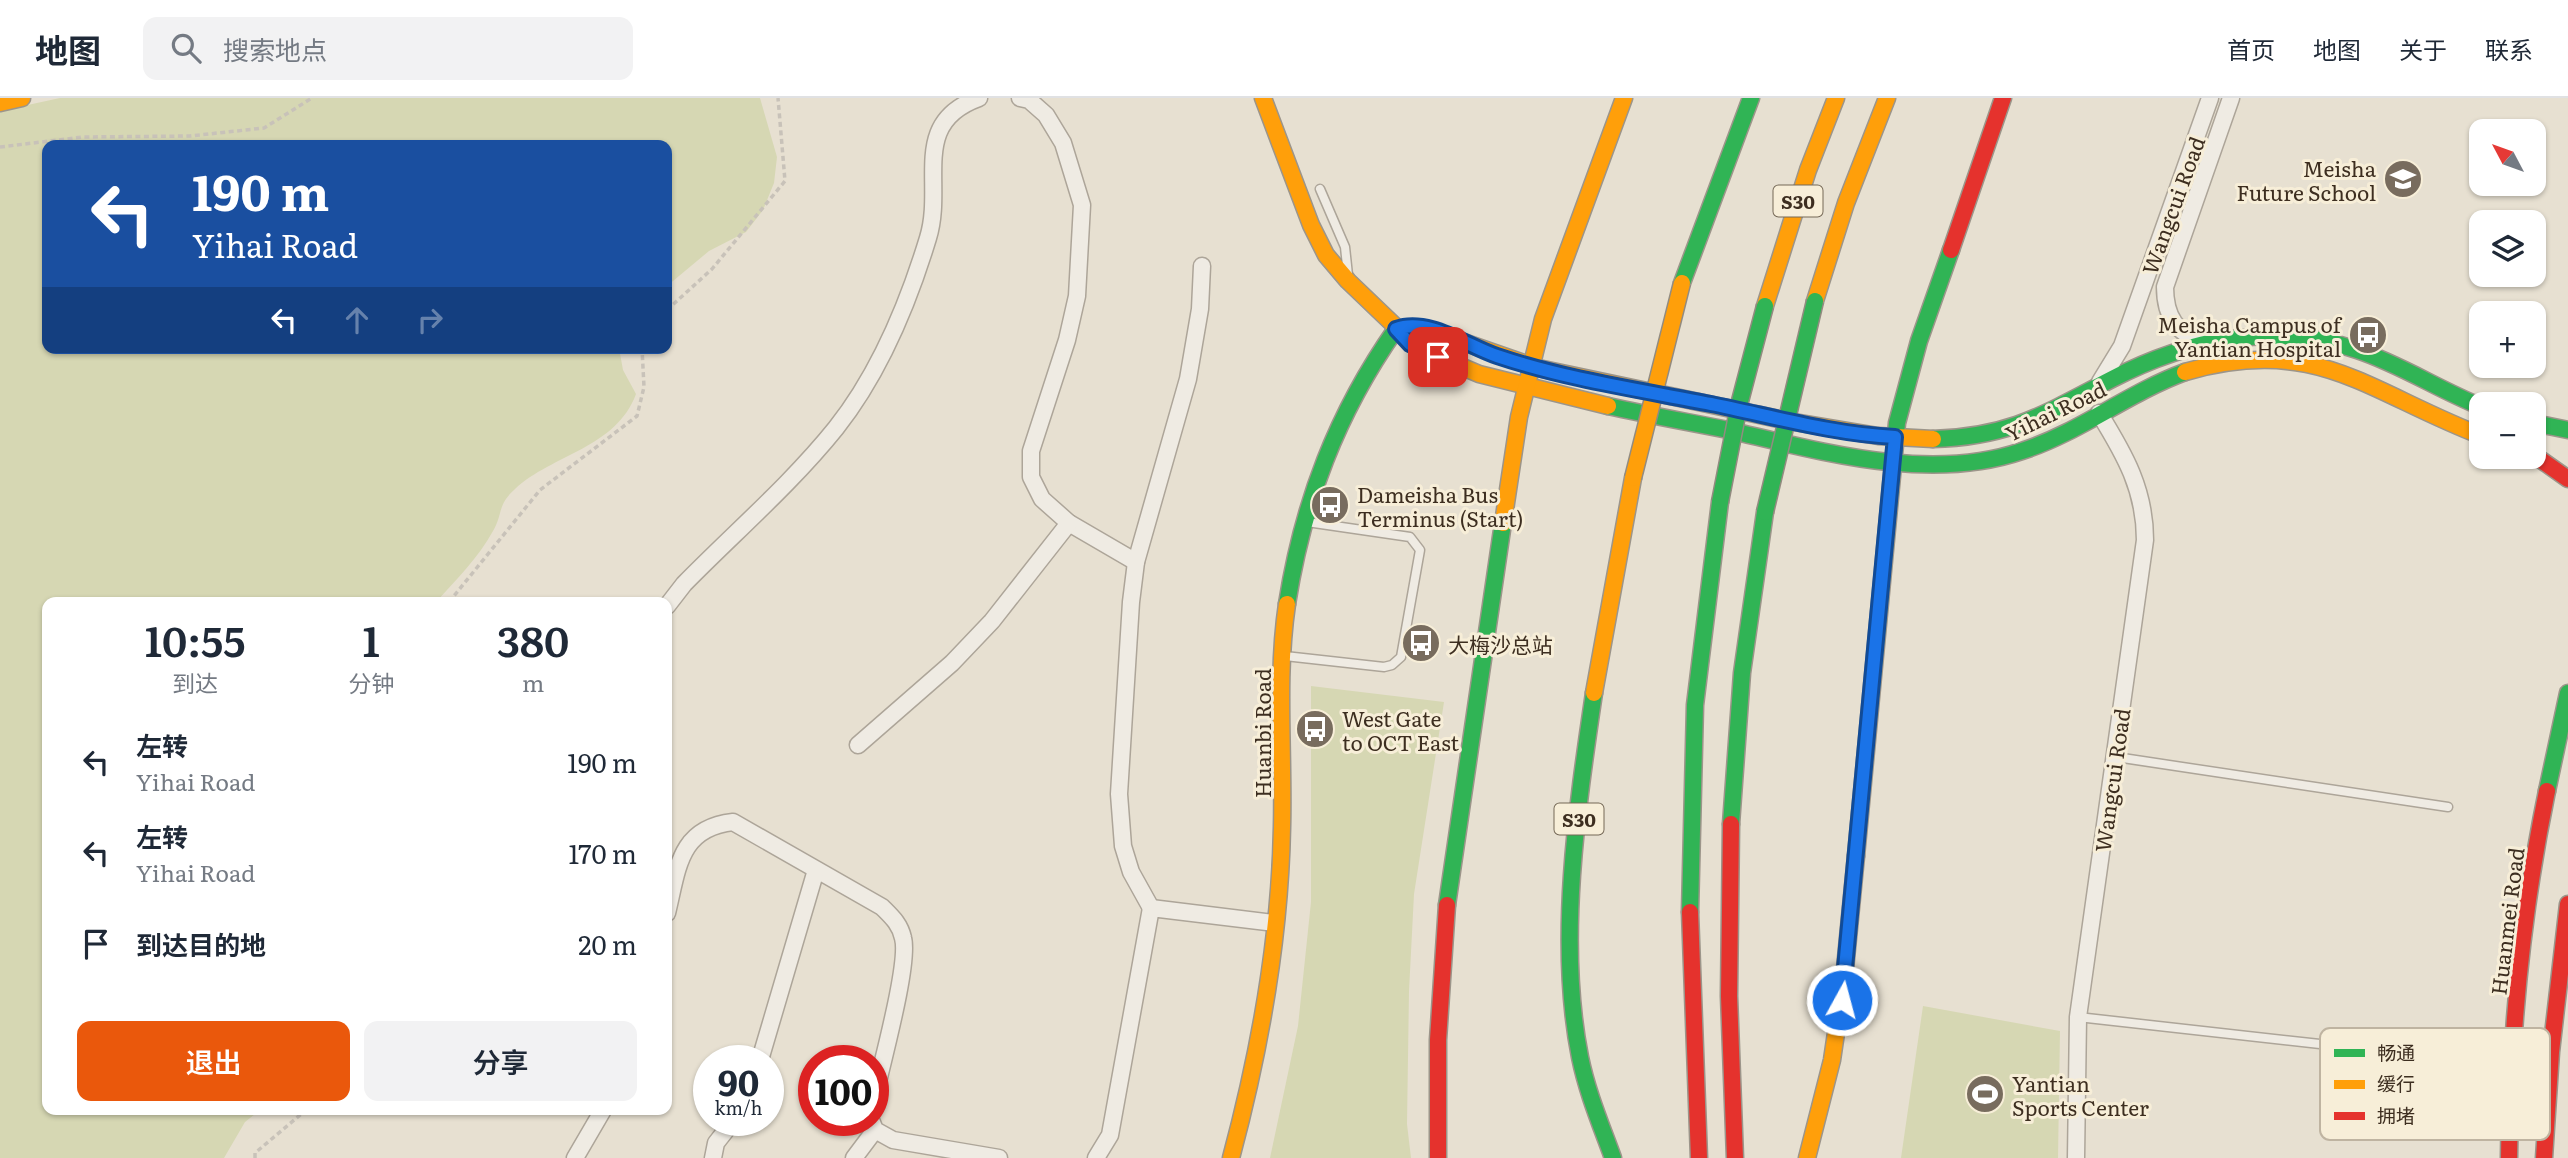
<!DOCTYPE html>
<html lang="zh">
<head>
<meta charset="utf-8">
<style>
	body { margin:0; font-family:Literata,"Noto Sans SC",serif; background:#f2f2f3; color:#1f2937; height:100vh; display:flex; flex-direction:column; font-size:26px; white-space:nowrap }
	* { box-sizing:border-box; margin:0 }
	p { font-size:23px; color:#747a83 }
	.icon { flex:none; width:38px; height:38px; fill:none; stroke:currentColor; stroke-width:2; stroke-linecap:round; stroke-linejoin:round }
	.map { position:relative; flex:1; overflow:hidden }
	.details { position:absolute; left:42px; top:499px; width:630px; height:518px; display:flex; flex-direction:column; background:#fff; border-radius:14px; box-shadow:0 2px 5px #0004 }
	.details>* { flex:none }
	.guide { position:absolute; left:42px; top:42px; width:630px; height:214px; border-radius:14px; box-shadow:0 2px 5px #0004; background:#1a4fa0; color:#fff; overflow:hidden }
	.needle { width:46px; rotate:311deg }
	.controls { position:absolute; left:2469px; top:21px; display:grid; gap:14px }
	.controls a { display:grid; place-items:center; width:77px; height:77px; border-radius:14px; background:#fff; box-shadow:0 2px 5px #0004; font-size:35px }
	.speed { position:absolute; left:693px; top:947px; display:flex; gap:14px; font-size:35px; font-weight:700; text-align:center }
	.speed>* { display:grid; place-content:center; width:91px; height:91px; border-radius:50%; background:#fff; box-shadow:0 2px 5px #0004; line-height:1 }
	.speed small { font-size:18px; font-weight:400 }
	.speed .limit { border:10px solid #d22; background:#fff; color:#111 }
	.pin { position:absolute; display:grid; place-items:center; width:60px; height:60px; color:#fff; margin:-30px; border-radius:14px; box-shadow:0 4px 10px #0006 }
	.me { position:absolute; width:77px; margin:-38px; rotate:7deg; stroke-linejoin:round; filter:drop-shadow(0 0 5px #0008) }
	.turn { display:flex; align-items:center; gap:24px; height:147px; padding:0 35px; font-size:32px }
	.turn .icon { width:91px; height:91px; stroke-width:2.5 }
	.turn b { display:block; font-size:49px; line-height:60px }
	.lanes { display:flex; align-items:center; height:66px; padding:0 35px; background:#0003; justify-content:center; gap:35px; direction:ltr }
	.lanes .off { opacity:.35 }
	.eta { display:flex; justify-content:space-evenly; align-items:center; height:119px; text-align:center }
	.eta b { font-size:42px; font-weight:600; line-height:49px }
	.cta { display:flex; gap:14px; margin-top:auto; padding:14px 35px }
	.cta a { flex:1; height:80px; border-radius:14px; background:#ea580c; color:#fff; font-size:28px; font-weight:600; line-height:80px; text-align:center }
	.cta a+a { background:#f2f2f3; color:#1f2937 }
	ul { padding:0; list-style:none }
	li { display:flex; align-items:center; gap:21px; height:91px; padding:0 35px }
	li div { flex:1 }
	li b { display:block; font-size:26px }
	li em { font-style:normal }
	header { display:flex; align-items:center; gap:42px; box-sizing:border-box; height:98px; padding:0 35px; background:#fff; border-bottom:2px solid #e0e1e3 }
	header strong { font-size:33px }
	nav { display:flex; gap:38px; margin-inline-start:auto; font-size:24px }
	.search { width:490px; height:63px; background:#f2f2f3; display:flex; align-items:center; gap:18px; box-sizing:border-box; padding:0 24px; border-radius:14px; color:#747a83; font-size:26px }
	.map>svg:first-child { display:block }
</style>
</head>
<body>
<header>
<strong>地图</strong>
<div class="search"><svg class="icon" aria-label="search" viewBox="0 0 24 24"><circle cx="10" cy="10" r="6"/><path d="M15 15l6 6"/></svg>搜索地点</div>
<nav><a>首页</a><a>地图</a><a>关于</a><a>联系</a></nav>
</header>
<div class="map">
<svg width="2568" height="1060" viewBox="0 0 2568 1060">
	<rect width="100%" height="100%" fill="#e7e0d1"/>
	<g fill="#d6d7b3">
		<path d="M 60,0 L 760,0 L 777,59 L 774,85 L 763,112 L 746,134 L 709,153 L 667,188 L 667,47 L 47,47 L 47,250 L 619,250 L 623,272 L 636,296 C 616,350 553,356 515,391 C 497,407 503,416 493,433 C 479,459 456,482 436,504 L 47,504 L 47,1012 L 260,1012 L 245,1024 L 224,1060 L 0,1060 L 0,13 Z"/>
		<polygon points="1311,588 1444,604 1414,796 1409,893 1407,1026 1411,1060 1270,1060 1298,928 1311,804"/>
		<polygon points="1923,908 2060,933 2058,1060 1901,1060"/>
	</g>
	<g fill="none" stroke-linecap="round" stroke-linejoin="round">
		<defs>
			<g id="lane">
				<polyline points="1320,91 1345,149 1348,177"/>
				<polyline points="1285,558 1384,569 1392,567 1401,559 1420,452 1410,439 1307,424"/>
				<polyline points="2116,659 2448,709"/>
				<polyline points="2078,919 2329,947"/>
			</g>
			<g id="street">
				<polyline points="1020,0 1029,2 1046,17 1063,45 1082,107 1077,198 1067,242 1031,353 1031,379 1042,401 1069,425 1136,464"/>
				<path d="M 2204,244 C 2176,236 2165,218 2165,189 L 2231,0"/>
				<polyline points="2100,284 2122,248 2210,0"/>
				<path d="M 667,508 L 684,486 C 734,435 791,386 836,330 C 878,277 908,206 928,140 C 945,85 909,25 979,0"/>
				<polyline points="858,647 952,565 992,523 1069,425"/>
				<polyline points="1151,810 1131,774 1123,748 1119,696 1131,504 1136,464 1188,281 1200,211 1202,168"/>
				<path d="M 667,815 C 678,770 679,730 733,724 L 882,809 C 892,819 900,826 903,840 C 910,865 880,972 873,1005"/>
				<polyline points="760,962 816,772"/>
				<polyline points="871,1022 875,1032 893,1042 999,1060"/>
				<polyline points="575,1060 603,1012"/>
				<polyline points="713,1060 716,1045 734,1022"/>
				<polyline points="854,1060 875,1032"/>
				<polyline points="1096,1060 1110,1037 1151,810 1274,825"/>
				<path d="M 2076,1060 L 2078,919 L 2145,442 C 2145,392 2125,357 2099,315"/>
			</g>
			<g id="fast">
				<polyline points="1682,185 1751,0"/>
				<path d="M 1608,308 C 1648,317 1688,324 1728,332 C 1820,353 1929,385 2022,353 C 2080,334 2128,295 2185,274"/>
				<polyline points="2534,325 2568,332"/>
				<path d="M 1933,341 C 2011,339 2046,315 2112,281 C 2187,242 2274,223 2357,252 C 2400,266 2439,292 2482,309"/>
				<path d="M 1287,506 C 1303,404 1337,315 1396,231"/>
				<path d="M 1594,595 C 1577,710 1557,844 1580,959 C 1587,994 1601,1027 1613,1060"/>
				<polyline points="2547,693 2568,595"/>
				<polyline points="1731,726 1742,575 1765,414"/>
				<polyline points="1856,758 1897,325 1919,243 1951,152"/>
				<polyline points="1447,807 1503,425"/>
				<polyline points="1690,814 1695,607 1720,404"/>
			</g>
			<g id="slow">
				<polyline points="1263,0 1311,127 1326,157 1348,183 1418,250 1479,276 1608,308"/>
				<polyline points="0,5 22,0"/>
				<polyline points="1815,203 1846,105 1887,0"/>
				<polyline points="1765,208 1808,72 1836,0"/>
				<polyline points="1396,231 1423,230 1538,270 1788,323 1878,338 1933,341"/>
				<path d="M 2185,274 C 2317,236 2367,294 2482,338"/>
				<polyline points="1503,425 1519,319 1543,221 1624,0"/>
				<polyline points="1594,595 1633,380"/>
				<path d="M 1231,1060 C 1260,952 1280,841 1282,729 C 1284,655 1276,580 1287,506"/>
				<polyline points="1807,1060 1832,962 1844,881 1856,758"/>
			</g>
			<g id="jam">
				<polyline points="1951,152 2003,0"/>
				<polyline points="2534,357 2568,381"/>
				<polyline points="1731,726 1729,898 1735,1060"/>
				<polyline points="1690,814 1699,1060"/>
				<polyline points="1438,1060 1438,942 1447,807"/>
				<path d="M 2509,1060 C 2510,936 2522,814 2547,693"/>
				<polyline points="2544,1060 2551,954 2568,806"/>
			</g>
		</defs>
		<use href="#lane" stroke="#ada599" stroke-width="11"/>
		<use href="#street" stroke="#ada599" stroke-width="19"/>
		<use href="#fast" stroke="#9c958a" stroke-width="19"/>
		<use href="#slow" stroke="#9c958a" stroke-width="19"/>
		<use href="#jam" stroke="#9c958a" stroke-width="19"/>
		<g stroke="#c8c2b9" stroke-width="3.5" stroke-dasharray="5 3.5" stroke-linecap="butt">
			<polyline points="0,49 83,39 190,38 264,30 312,0"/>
			<polyline points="667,212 712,171 785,83 778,0"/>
			<polyline points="449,504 540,392 637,318 644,289 642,250"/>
			<polyline points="255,1060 255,1055 306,1012"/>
		</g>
		<use href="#lane" stroke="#efebe3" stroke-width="8"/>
		<use href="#street" stroke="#efebe3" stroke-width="16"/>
		<use href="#fast" stroke="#30b455" stroke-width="16"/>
		<use href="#slow" stroke="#ff9f0a" stroke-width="16"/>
		<use href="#jam" stroke="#e5322d" stroke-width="16"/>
		<defs>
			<g id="fast-bridge">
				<polyline points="1720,404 1739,307 1765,208"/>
				<polyline points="1765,414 1815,203"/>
			</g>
			<polyline id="slow-bridge" points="1633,380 1682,185"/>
		</defs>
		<use href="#fast-bridge" stroke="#928b80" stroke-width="19" stroke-linecap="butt"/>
		<use href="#slow-bridge" stroke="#928b80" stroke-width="19" stroke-linecap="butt"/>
		<use href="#fast-bridge" stroke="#30b455" stroke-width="16"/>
		<use href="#slow-bridge" stroke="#ff9f0a" stroke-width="16"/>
	</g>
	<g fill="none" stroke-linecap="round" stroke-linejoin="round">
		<defs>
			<path id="route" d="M 1438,259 L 1410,246 L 1396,231 C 1428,219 1467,248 1497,258 C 1565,281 1640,292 1711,306 C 1771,318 1833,336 1895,339 L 1842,902"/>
		</defs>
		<use href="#route" stroke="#114b97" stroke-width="18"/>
		<use href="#route" stroke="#1a73e8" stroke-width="12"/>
	</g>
	<defs>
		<symbol id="school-disc" viewBox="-11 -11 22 22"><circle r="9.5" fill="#786c5e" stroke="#f7eed8"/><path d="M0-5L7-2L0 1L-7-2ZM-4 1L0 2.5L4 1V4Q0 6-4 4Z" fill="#fff"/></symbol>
		<symbol id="bus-disc" viewBox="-11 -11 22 22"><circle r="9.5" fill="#786c5e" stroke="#f7eed8"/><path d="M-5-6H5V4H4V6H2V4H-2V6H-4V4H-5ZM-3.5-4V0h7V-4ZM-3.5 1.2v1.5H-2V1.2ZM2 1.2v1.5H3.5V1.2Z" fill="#fff"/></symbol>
		<symbol id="stadium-disc" viewBox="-11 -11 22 22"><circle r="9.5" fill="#786c5e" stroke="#f7eed8"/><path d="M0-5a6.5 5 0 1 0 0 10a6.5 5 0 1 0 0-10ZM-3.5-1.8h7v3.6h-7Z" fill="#fff"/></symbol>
	</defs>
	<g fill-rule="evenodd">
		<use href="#school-disc" x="2381" y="59" width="44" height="44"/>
		<use href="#bus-disc" x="2346" y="215" width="44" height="44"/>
		<use href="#bus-disc" x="1308" y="385" width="44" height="44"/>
		<use href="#bus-disc" x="1399" y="523" width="44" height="44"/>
		<use href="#bus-disc" x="1293" y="609" width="44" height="44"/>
		<use href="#stadium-disc" x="1963" y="974" width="44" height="44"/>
	</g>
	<g text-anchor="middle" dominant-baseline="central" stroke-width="6" stroke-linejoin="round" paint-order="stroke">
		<g fill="#f7eed8" stroke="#756857" stroke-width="2">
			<rect x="1773.5" y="87.5" width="49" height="31" rx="5"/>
			<rect x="1554.5" y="705.5" width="49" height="31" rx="5"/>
		</g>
		<g font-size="19" font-weight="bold" fill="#3d2e20">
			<text x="1798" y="103">S30</text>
			<text x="1579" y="721">S30</text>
		</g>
		<g font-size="21" fill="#3d2e20" stroke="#f7eed8" text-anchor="start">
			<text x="2376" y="69" text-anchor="end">Meisha<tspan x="2376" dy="24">Future School</tspan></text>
			<text x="2341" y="225" text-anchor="end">Meisha Campus of<tspan x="2341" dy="24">Yantian Hospital</tspan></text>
			<text x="1357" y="395">Dameisha Bus<tspan x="1357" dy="24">Terminus (Start)</tspan></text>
			<text x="1448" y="545">大梅沙总站</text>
			<text x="1342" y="619">West Gate<tspan x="1342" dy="24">to OCT East</tspan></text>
			<text x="2012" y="984">Yantian<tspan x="2012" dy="24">Sports Center</tspan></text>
		</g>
		<g font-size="21" fill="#3d2e20" stroke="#f7eed8">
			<text transform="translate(2172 107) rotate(-70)">Wangcui Road</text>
			<text transform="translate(2055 312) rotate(-26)">Yihai Road</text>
			<text transform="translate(1261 635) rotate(-90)">Huanbi Road</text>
			<text transform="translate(2111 682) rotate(-82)">Wangcui Road</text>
			<text transform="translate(2506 823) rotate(-83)">Huanmei Road</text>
		</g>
	</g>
	<rect x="2320" y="930" width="230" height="112" rx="10" fill="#f7eed8" stroke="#bfb4a1" stroke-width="2"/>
	<rect x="2334" y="951" width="31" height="8" fill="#30b455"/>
	<rect x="2334" y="982" width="31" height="9" fill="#ff9f0a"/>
	<rect x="2334" y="1014" width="31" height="8" fill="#e5322d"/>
	<g font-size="19" fill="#3d2e20">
		<text x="2377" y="962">畅通</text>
		<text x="2377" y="993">缓行</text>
		<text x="2377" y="1025">拥堵</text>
	</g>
</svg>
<div class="controls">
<a><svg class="needle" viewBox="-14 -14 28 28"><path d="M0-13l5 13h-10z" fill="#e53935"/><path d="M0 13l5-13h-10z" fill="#747a83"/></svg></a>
<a><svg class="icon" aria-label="layers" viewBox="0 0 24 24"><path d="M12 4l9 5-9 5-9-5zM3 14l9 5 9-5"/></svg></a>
<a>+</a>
<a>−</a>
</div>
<div class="speed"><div>90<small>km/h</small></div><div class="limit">100</div></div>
<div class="pin" style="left:1438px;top:259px;background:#d93025"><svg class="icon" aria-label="arrive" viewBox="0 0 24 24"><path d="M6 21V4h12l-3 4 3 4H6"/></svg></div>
<svg class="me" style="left:1842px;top:902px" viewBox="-20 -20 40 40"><circle r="17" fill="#1a73e8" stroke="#fff" stroke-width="3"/><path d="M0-11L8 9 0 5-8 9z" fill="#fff"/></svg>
<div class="guide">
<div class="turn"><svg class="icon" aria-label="left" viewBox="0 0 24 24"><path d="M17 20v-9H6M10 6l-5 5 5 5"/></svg><div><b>190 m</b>Yihai Road</div></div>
<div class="lanes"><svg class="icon" aria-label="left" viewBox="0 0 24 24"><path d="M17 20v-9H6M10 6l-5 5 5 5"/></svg><svg class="icon off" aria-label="ahead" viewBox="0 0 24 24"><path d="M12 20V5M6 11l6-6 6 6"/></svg><svg class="icon off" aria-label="right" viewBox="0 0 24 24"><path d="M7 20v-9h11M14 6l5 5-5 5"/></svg></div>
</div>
<section class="details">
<div class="eta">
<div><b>10:55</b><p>到达</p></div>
<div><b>1</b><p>分钟</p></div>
<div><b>380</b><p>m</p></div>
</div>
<ul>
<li><svg class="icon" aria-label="left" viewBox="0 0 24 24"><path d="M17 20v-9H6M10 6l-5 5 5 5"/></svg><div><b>左转</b><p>Yihai Road</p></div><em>190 m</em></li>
<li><svg class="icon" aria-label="left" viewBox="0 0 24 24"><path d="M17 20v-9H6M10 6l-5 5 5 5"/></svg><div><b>左转</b><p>Yihai Road</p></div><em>170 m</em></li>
<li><svg class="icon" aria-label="arrive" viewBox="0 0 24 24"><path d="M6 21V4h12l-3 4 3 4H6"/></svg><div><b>到达目的地</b></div><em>20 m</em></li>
</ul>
<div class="cta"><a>退出</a><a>分享</a></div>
</section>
</div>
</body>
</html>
